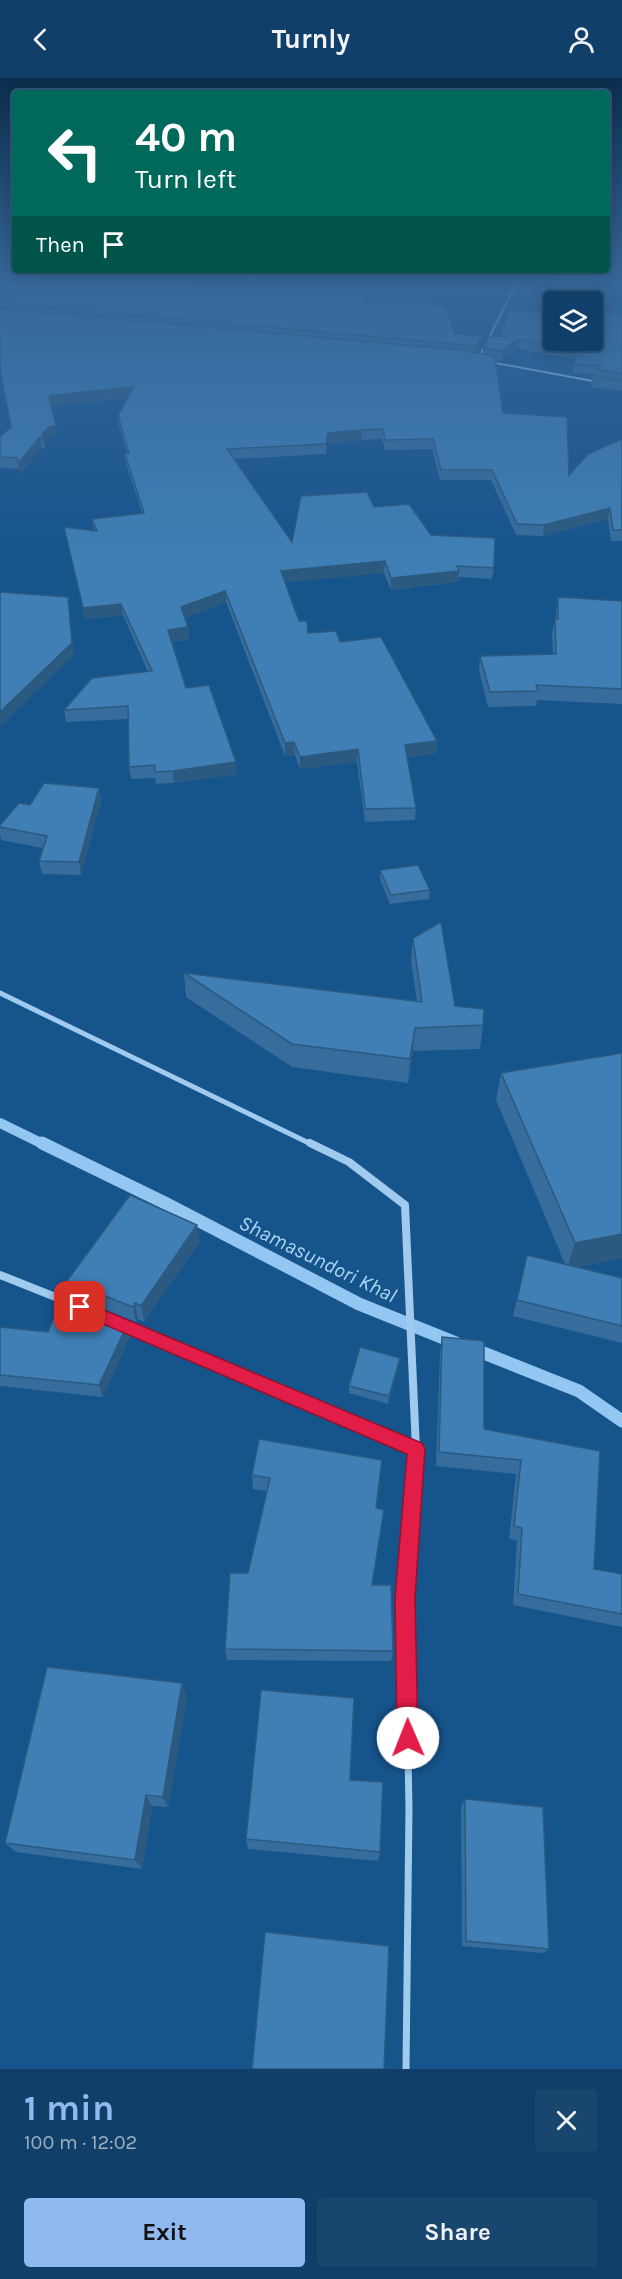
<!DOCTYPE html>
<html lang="en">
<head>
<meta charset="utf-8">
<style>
	body { margin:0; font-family:Karla,sans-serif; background:#19466f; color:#f1f3f6; height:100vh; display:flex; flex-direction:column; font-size:22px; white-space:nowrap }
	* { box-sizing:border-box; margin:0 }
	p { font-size:20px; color:#9cafc0 }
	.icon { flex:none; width:33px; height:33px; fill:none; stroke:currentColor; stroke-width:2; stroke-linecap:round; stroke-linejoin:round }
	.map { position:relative; height:1991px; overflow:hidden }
	.details { display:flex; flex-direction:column; background:#103f69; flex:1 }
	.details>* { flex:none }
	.banner { position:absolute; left:12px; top:12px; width:598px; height:183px; border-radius:6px; box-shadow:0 3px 15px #0003,0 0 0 2px #30587d; background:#00695c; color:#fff; overflow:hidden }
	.tools { position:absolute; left:543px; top:213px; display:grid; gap:12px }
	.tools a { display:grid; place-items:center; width:60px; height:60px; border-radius:6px; background:#103f69; box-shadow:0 3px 15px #0003,0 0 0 2px #30587d; font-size:30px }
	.pin { position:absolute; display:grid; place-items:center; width:51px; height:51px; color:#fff; margin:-26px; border-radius:12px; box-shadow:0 3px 9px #0006 }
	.me { position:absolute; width:66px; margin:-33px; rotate:359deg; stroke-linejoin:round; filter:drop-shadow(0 0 4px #0008) }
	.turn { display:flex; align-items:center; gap:21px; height:126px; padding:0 24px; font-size:27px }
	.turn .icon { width:78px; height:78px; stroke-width:2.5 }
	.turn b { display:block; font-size:42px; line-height:51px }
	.then { display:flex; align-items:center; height:57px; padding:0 24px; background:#0003; gap:12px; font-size:22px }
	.round { display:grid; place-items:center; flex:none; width:63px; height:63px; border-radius:6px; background:#19466f }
	.summary { display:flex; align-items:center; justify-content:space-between; height:102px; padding:0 24px }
	h1 { font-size:36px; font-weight:700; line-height:45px; color:#90b9f0 }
	.cta { display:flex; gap:12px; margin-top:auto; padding:12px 24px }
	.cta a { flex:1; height:69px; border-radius:6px; background:#90b9f0; color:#111; font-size:24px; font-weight:700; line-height:69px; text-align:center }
	.cta a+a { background:#19466f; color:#f1f3f6 }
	header { display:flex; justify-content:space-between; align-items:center; height:78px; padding:0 24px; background:#103f69; font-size:27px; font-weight:700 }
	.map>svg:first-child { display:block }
</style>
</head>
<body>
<header><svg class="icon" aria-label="back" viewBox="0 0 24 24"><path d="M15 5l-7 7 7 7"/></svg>Turnly<svg class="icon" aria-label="person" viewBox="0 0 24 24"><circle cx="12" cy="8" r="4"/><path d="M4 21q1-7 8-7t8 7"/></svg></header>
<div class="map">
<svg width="622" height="1991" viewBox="0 0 622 1991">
	<rect width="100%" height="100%" fill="#16548c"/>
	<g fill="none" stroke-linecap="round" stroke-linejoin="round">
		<polyline stroke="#93c7f2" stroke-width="10" points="0,1045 45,1067"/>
		<g stroke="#93c7f2" stroke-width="13">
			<polyline points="42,1065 163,1124 359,1226 456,1265"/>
			<polyline points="471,1270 579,1313 622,1343"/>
		</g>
		<polyline stroke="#a0cbef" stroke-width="5" points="409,1469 416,1371"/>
		<polyline stroke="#a0cbef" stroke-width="7" points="406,1991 409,1730 405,1520 409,1467"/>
		<g stroke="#a0cbef" stroke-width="2">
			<polyline points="478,281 520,199"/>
			<polyline points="490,284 598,304"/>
		</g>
		<polyline stroke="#a0cbef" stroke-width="5" points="0,915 313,1067"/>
		<g stroke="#a0cbef" stroke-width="8">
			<polyline points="0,1197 68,1224"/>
			<polyline points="122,1245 416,1371 405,1127 349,1084 310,1065"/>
		</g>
	</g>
	<g fill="#366d9c">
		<polygon points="0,199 196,199 196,205 195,207 345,218 365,224 427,227 455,256 481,267 477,275 483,276 483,270 500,259 500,257 622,235 622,313 591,309 592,300 598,297 572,295 575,282 517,270 501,282 495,281 503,335 569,397 622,361 622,463 611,463 608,441 543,458 516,457 491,402 440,402 432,371 385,372 382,361 361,362 327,366 326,376 234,381 292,464 374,429 431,457 494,490 492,501 459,499 458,504 391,512 384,495 285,504 299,543 308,555 340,564 437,663 436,675 407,679 416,730 415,742 365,744 357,684 300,691 295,677 285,678 226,524 185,540 188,549 189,561 172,564 186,610 237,696 174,705 156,706 155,700 131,701 129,689 128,641 66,644 64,632 148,594 123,537 85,541 64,449 94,452 92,441 142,435 126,386 125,376 127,375 119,348 118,338 128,320 52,328 58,358 50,359 44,366 45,370 42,370 20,396 19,391 0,390 0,359 11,349 0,292"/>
		<polygon points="558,519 622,523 622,626 537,622 536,628 488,629 479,593 480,578 553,576 552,555 555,540 556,541 556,534"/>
		<polygon points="99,710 101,723 81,797 42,796 39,783 43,770 1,762 0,756 0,747 30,727"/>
		<polygon points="380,792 430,812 429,821 390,826 380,801"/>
		<polygon points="413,860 455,928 483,947 480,971 413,973 408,1005 292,989 186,919 184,895 417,923 411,884"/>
		<polygon points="622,975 622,1180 577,1189 622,1200 622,1265 513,1238 527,1177 565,1186 496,1022 501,995"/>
		<polygon points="200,1163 144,1244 138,1241 136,1244 72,1219 67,1203"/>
		<polygon points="0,1249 48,1254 131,1255 103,1319 0,1308"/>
		<polygon points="442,1259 484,1351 600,1373 594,1491 622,1496 622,1549 513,1527 517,1462 509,1461 516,1396 436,1388 440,1275"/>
		<polygon points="400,1280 399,1288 388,1326 349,1315 349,1308"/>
		<polygon points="259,1361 376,1430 384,1432 372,1507 393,1573 391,1583 227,1582 225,1571 248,1495 267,1413 253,1411 252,1397"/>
		<polygon points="182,1605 187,1619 168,1729 152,1728 142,1791 16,1774 5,1765"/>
		<polygon points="350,1702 380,1774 378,1783 248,1771 246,1761"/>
		<polygon points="465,1721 549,1871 543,1875 462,1868 461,1729"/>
	</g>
	<g fill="#2c597f">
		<polygon points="195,199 196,199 196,205 191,215 191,207"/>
		<polygon points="482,258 481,267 476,277 476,268"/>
		<polygon points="518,261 517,270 501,282 502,273"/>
		<polygon points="133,309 134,319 51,328 49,318"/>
		<polygon points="56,348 58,358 50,359 44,366 42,356 49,349"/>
		<polygon points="362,352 361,362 327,366 326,376 326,366 328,355"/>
		<polygon points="40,359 42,370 20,396 18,385"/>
		<polygon points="610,430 608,441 543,458 544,447"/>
		<polygon points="385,483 384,495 281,505 281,493"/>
		<polygon points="459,493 458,504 391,512 391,500"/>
		<polygon points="225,513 226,524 182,541 181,529"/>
		<polygon points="68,519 74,577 0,649 0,634"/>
		<polygon points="121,526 123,537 85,541 83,530"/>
		<polygon points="188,549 189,561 169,564 168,552"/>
		<polygon points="437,663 436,675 404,679 405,667"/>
		<polygon points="294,664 295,677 285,678 285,665"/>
		<polygon points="358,671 357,684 300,691 300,679"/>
		<polygon points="236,684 237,696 174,705 173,693"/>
		<polygon points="99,710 101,723 81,797 79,784"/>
		<polygon points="415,950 413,973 408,1005 410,981"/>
		<polygon points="197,1147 200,1163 144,1244 141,1228"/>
		<polygon points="622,1156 622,1180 567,1191 575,1165"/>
		<polygon points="135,1225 138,1241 136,1244 133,1229"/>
		<polygon points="129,1243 131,1255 103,1319 99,1307"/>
		<polygon points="400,1280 399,1288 388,1326 389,1318"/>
		<polygon points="182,1605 187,1619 168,1729 163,1719"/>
		<polygon points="146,1717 152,1728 142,1791 135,1782"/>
	</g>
	<g fill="#3f7fb5" stroke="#2c597f" stroke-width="1.5">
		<polygon points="62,199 195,199 191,207 345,210 343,218 365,218 365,224 426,224 427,227 445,227 455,256 482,258 476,268 0,224 0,205 56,203"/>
		<polygon points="0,231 461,272 495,278 503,335 567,339 569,397 588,376 622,361 622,452 613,452 610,430 544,447 517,446 492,392 441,392 433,361 385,362 383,351 362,352 328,355 326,366 227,371 292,464 301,418 367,414 374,429 409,426 431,457 495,460 494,490 457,488 459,493 391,500 385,483 281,493 299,543 307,543 308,555 336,553 340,564 381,559 437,663 405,667 416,730 365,731 358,671 300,679 294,664 285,665 225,513 181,529 188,549 168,552 186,610 209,607 236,684 173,693 155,694 155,687 129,689 128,628 64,632 92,600 152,593 121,526 83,530 64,449 97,453 92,441 144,435 125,376 129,375 118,338 133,309 49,318 56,348 49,349 42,356 43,360 40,359 18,385 17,380 0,379 0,359 11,349 0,290"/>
		<polygon points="510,232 554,233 554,262 592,262 592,235 622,235 622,296 598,291 601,288 574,286 577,273 518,261 502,273 483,270 489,258 509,259 500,257"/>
		<polygon points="594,297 622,302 622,303 592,300"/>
		<polygon points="0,514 68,519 72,565 0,634"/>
		<polygon points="558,519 622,523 622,611 536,607 538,613 490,614 480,578 556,576 555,540 558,541"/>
		<polygon points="44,705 99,710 79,784 39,783 47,758 0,749 0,747 19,725 30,727"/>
		<polygon points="418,787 430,812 391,817 380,792"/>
		<polygon points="441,844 455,928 484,931 483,947 415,950 410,981 292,966 184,895 422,924 413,860"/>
		<polygon points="622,975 622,1156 575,1165 501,995"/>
		<polygon points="130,1117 197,1147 141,1228 135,1225 133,1229 67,1203"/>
		<polygon points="527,1177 622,1200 622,1248 517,1222"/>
		<polygon points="63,1217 129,1243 99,1307 0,1297 0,1249 48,1254"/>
		<polygon points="442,1259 484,1263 484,1351 600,1373 594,1491 622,1496 622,1536 518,1516 522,1450 514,1448 521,1382 439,1374"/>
		<polygon points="360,1269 400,1280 389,1318 349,1308"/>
		<polygon points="259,1361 382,1382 376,1430 384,1432 372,1507 391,1507 393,1573 225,1571 230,1495 248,1495 270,1400 252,1397"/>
		<polygon points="47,1589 182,1605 163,1719 146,1717 135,1782 5,1765"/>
		<polygon points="261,1612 354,1620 350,1702 383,1704 380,1774 246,1761"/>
		<polygon points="465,1721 543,1729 549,1871 466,1863"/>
		<polygon points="265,1854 389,1868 384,1991 252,1991"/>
	</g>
	<linearGradient id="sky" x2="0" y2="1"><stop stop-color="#0c2e4d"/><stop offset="0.42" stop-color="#366799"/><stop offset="1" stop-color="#366799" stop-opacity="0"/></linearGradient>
	<rect width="622" height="478" fill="url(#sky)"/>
	<polygon fill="#e11d48" stroke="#92132f" stroke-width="1.5" points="80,1222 422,1365 425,1371 415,1520 418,1660 415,1667 408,1670 400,1667 397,1660 395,1520 407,1376 75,1234 72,1229 75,1224"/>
	<g text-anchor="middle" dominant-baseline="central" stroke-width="6" stroke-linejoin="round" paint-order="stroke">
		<g font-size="21" font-style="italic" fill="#acd5f6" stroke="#16548c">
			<text transform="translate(318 1181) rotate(26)">Shamasundori Khal</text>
		</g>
	</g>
</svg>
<div class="tools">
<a><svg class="icon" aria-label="layers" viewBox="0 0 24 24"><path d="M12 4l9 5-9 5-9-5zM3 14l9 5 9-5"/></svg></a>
</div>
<div class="pin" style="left:80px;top:1229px;background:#d93025"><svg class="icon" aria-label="arrive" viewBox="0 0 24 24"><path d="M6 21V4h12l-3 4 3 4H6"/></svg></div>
<svg class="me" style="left:408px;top:1660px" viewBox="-20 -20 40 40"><circle r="19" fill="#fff"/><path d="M0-13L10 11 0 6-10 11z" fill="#e11d48"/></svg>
<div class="banner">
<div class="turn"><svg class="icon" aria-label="left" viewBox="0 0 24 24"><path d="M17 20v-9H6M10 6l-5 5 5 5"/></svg><div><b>40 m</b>Turn left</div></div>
<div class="then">Then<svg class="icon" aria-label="arrive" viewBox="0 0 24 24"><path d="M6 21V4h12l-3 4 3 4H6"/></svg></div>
</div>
</div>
<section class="details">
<div class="summary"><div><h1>1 min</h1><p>100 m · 12:02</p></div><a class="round"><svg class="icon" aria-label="close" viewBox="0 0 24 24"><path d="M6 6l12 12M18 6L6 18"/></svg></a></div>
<div class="cta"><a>Exit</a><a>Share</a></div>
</section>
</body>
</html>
